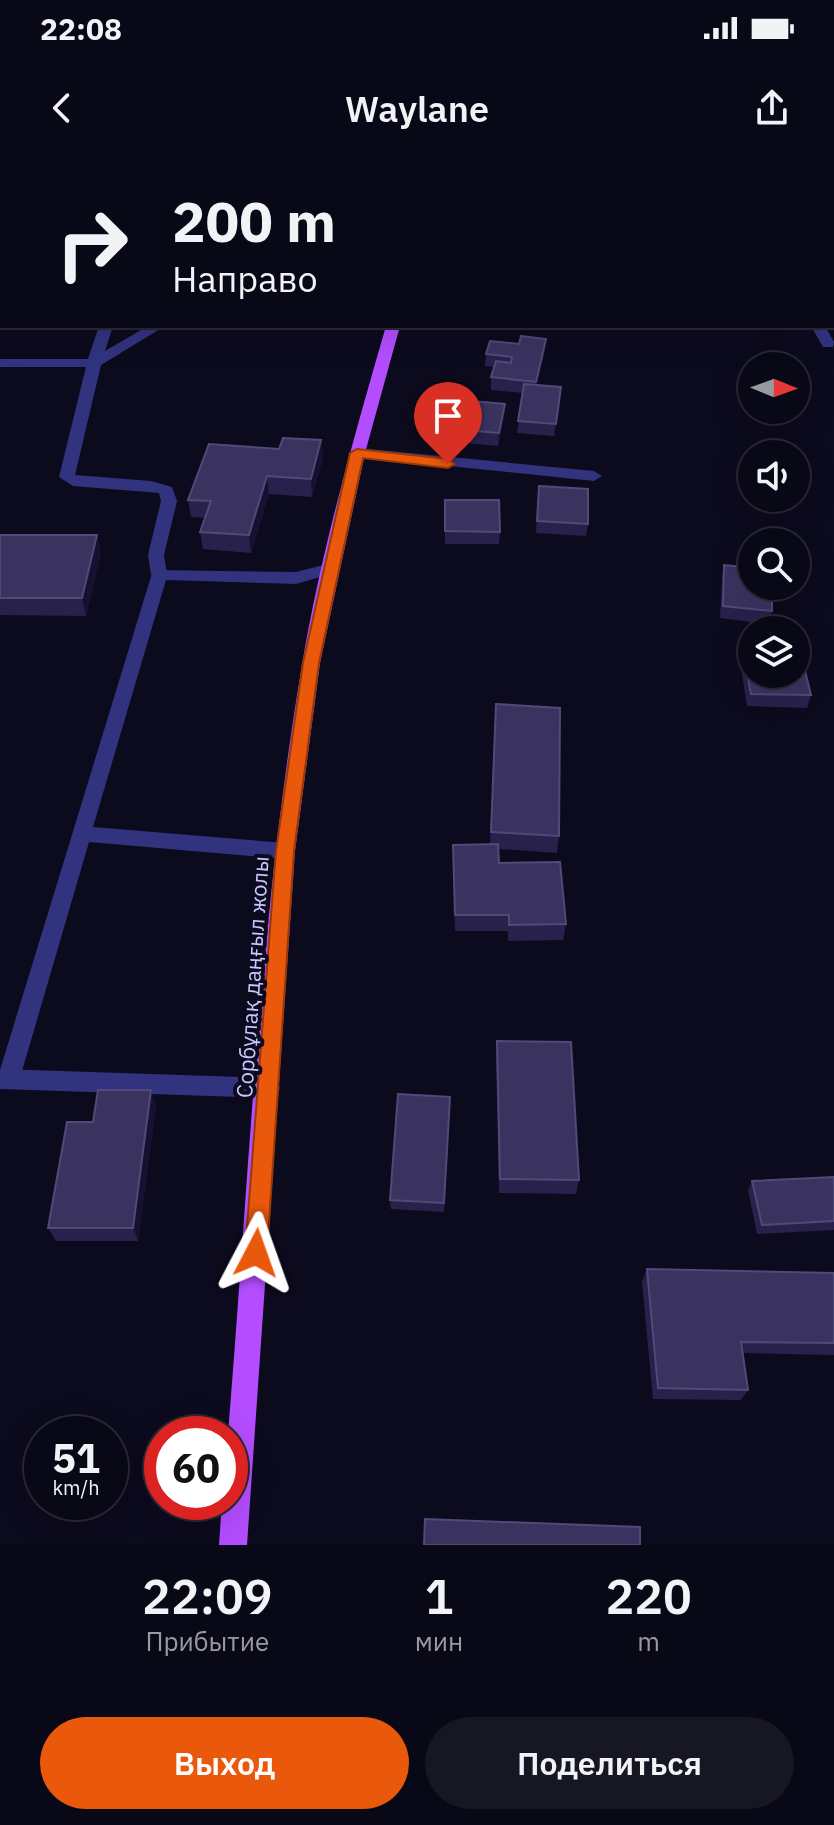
<!DOCTYPE html>
<html lang="ru">
<head>
<meta charset="utf-8">
<style>
	body { margin:0; font-family:"IBM Plex Sans",sans-serif; background:#171623; color:#f1f3f6; height:100vh; display:flex; flex-direction:column; font-size:30px; white-space:nowrap }
	* { box-sizing:border-box; margin:0 }
	p { font-size:26px; color:#999aa1 }
	.icon { flex:none; width:44px; height:44px; fill:none; stroke:currentColor; stroke-width:2; stroke-linecap:round; stroke-linejoin:round }
	.map { position:relative; height:1385px; overflow:hidden }
	.panel { display:flex; flex-direction:column; background:#090816; flex:1 }
	.panel>* { flex:none }
	.top-card { position:absolute; left:0px; top:0px; width:834px; height:168px; box-shadow:0 8px 32px #0002,0 0 0 2px #292935; background:#090816; color:#f1f3f6; overflow:hidden }
	.needle { width:52px; rotate:91deg }
	.tools { position:absolute; left:738px; top:192px; display:grid; gap:16px }
	.tools a { display:grid; place-items:center; width:72px; height:72px; border-radius:50%; background:#090816; box-shadow:0 8px 32px #0002,0 0 0 2px #292935; font-size:40px }
	.speed { position:absolute; left:24px; top:1256px; display:flex; gap:16px; font-size:40px; font-weight:700; text-align:center }
	.speed>* { display:grid; place-content:center; width:104px; height:104px; border-radius:50%; background:#090816; box-shadow:0 8px 32px #0002,0 0 0 2px #292935; line-height:1 }
	.speed small { font-size:20px; font-weight:400 }
	.speed .limit { border:12px solid #d22; background:#fff; color:#111 }
	.pin { position:absolute; display:grid; place-items:center; width:68px; height:68px; color:#fff; margin:-82px -34px; border-radius:50% 50% 50% 0; rotate:-45deg; box-shadow:0 0 8px #0007 }
	.pin .icon { rotate:45deg }
	.me { position:absolute; width:88px; margin:-44px; rotate:4deg; stroke-linejoin:round; filter:drop-shadow(0 0 6px #0008) }
	.turn { display:flex; align-items:center; gap:28px; height:168px; padding:0 40px; font-size:36px }
	.turn .icon { width:104px; height:104px; stroke-width:2.5 }
	.turn b { display:block; font-size:56px; line-height:68px }
	.eta { display:flex; justify-content:space-evenly; align-items:center; height:136px; text-align:center }
	.eta b { font-size:48px; font-weight:600; line-height:56px }
	.primary-button { display:flex; gap:16px; margin-top:auto; padding:16px 40px }
	.primary-button a { flex:1; height:92px; border-radius:48px; background:#ea580c; color:#fff; font-size:32px; font-weight:600; line-height:92px; text-align:center }
	.primary-button a+a { background:#171623; color:#f1f3f6 }
	.status { display:flex; justify-content:space-between; align-items:center; height:56px; padding:0 40px; background:#090816; direction:ltr }
	.status svg { height:22px; fill:currentColor }
	header { display:flex; justify-content:space-between; align-items:center; height:104px; padding:0 40px; background:#090816; font-size:36px; font-weight:600 }
	.map>svg:first-child { display:block }
</style>
</head>
<body>
<div class="status"><b>22:08</b><svg viewBox="0 0 49 12"><path d="M0 12V9h3v3zM5 12V6h3v6zM10 12V3h3v9zM15 12V0h3v12zM26 1h20v11H26zM47 4h2v5h-2z"/></svg></div>
<header><svg class="icon" aria-label="back" viewBox="0 0 24 24"><path d="M15 5l-7 7 7 7"/></svg>Waylane<svg class="icon" aria-label="share" viewBox="0 0 24 24"><path d="M12 15V3M7 8l5-5 5 5M5 13v7h14v-7"/></svg></header>
<div class="map">
<svg width="834" height="1385" viewBox="0 0 834 1385">
	<rect width="100%" height="100%" fill="#0c0a1d"/>
	<g fill="none" stroke-linecap="round" stroke-linejoin="round">
		<g fill="#32337f" fill-rule="evenodd">
			<polygon points="357,288 594,311 602,316 594,321 352,296 352,290"/>
			<polygon points="331,403 337,404 339,408 337,412 296,424 166,420 93,667 285,683 292,685 295,691 292,697 285,699 89,682 20,918 17,925 9,928 1,925 0,910 153,410 296,412"/>
		</g>
		<g fill="#32337f" fill-rule="evenodd">
			<rect x="157" y="0" width="12" height="2"/>
			<polygon points="476,0 494,0 495,2 477,2"/>
			<polygon points="669,0 706,0 707,2 670,2"/>
			<rect x="832" y="12" width="2" height="8"/>
			<polygon points="99,166 113,166 105,191 148,166 165,166 101,205 75,315 151,321 172,327 177,341 164,395 167,414 159,420 151,414 148,395 161,341 159,333 73,326 59,317 86,207 0,207 0,199 88,199"/>
			<polygon points="811,166 825,166 834,182 833,187 823,187"/>
			<polygon points="0,909 269,918 277,921 280,928 277,935 269,938 0,929"/>
		</g>
		<g fill="#b44dff" fill-rule="evenodd">
			<polygon points="463,0 475,0 462,2"/>
			<path d="M 386,166 L 400,166 L 365,293 L 320,503 L 295,691 L 247,1385 L 219,1385 L 222,1342 L 230,1342 L 228,1274 C 249,1018 259,759 302,505 C 321,391 354,277 386,166 Z"/>
		</g>
	</g>
	<g fill="#28214c">
		<polygon points="2,133 2,166 0,166 0,137"/>
		<polygon points="545,191 537,225 561,227 554,276 517,273 523,233 491,230 491,217 494,207 485,206 486,194"/>
		<polygon points="505,244 504,257 498,286 454,282 454,269"/>
		<polygon points="321,280 323,298 312,337 269,334 251,393 203,389 200,372 205,358 191,357 188,340 279,289"/>
		<polygon points="539,326 588,364 586,376 536,373"/>
		<polygon points="445,340 500,372 499,384 445,384"/>
		<polygon points="0,375 97,375 101,393 86,456 0,455"/>
		<polygon points="724,405 772,451 769,464 720,458 722,418"/>
		<polygon points="745,502 811,535 807,548 747,546 742,514"/>
		<polygon points="496,544 559,676 557,693 499,689 499,703 566,764 563,780 508,781 508,771 455,771 453,685 490,684"/>
		<polygon points="497,881 579,1020 576,1034 499,1033 496,896"/>
		<polygon points="450,937 444,1052 391,1049 390,1040"/>
		<polygon points="156,945 138,1081 56,1081 48,1068 93,962"/>
		<polygon points="834,1017 834,1070 757,1074 748,1030 752,1021"/>
		<polygon points="647,1109 834,1113 834,1195 743,1193 748,1230 741,1240 653,1239 642,1122"/>
	</g>
	<g fill="#161131">
		<polygon points="546,179 545,191 535,235 536,222"/>
		<polygon points="505,244 504,257 498,286 499,273"/>
		<polygon points="321,280 323,298 312,337 311,319"/>
		<polygon points="267,316 269,334 251,393 249,375"/>
		<polygon points="97,375 101,393 86,456 82,438"/>
		<polygon points="151,930 156,945 138,1081 133,1068"/>
	</g>
	<g fill="#3a3360" stroke="#504a79" stroke-width="2">
		<polygon points="79,0 118,0 117,2 78,2"/>
		<polygon points="2,133 2,154 0,154 0,137"/>
		<polygon points="521,176 546,179 536,222 491,217 496,201 511,203 512,197 486,194 490,181 519,184"/>
		<polygon points="524,224 561,227 556,264 518,261"/>
		<polygon points="461,240 505,244 499,273 454,269"/>
		<polygon points="283,278 321,280 311,319 267,316 249,375 200,372 211,341 188,340 209,284 279,289"/>
		<polygon points="539,326 588,329 588,364 537,361"/>
		<polygon points="445,340 499,340 500,372 445,371"/>
		<polygon points="0,375 97,375 82,438 0,438"/>
		<polygon points="724,405 752,408 752,426 772,426 772,451 723,446"/>
		<polygon points="745,502 752,502 752,514 796,514 796,502 803,503 811,535 751,534"/>
		<polygon points="496,544 560,548 559,676 491,672"/>
		<polygon points="498,684 499,703 560,702 566,764 509,765 509,755 455,755 453,685"/>
		<polygon points="497,881 571,882 579,1020 500,1019"/>
		<polygon points="98,930 151,930 133,1068 48,1068 67,962 93,962"/>
		<polygon points="398,934 450,937 444,1043 390,1040"/>
		<polygon points="834,1017 834,1061 762,1065 752,1021"/>
		<polygon points="647,1109 834,1113 834,1183 741,1182 748,1230 658,1228"/>
		<polygon points="425,1359 640,1367 640,1385 424,1385"/>
	</g>
	<polygon fill="#ea580c" stroke="#983908" stroke-width="2" points="357,289 448,299 455,304 448,308 363,298 319,503 294,691 267,1093 264,1101 256,1104 248,1101 245,1093 276,691 303,503 350,293"/>
	<g text-anchor="middle" dominant-baseline="central" stroke-width="8" stroke-linejoin="round" paint-order="stroke">
		<g font-size="22" fill="#cac6ff" stroke="#0c0a1d">
			<text transform="translate(252 817) rotate(-86)">Сорбұлақ даңғыл жолы</text>
		</g>
	</g>
</svg>
<div class="tools">
<a><svg class="needle" viewBox="-14 -14 28 28"><path d="M0-13l5 13h-10z" fill="#e53935"/><path d="M0 13l5-13h-10z" fill="#999aa1"/></svg></a>
<a><svg class="icon" aria-label="sound" viewBox="0 0 24 24"><path d="M4 9h4l5-4v14l-5-4H4zM17 9q2 3 0 6"/></svg></a>
<a><svg class="icon" aria-label="search" viewBox="0 0 24 24"><circle cx="10" cy="10" r="6"/><path d="M15 15l6 6"/></svg></a>
<a><svg class="icon" aria-label="layers" viewBox="0 0 24 24"><path d="M12 4l9 5-9 5-9-5zM3 14l9 5 9-5"/></svg></a>
</div>
<div class="speed"><div>51<small>km/h</small></div><div class="limit">60</div></div>
<div class="pin" style="left:448px;top:304px;background:#d93025"><svg class="icon" aria-label="arrive" viewBox="0 0 24 24"><path d="M6 21V4h12l-3 4 3 4H6"/></svg></div>
<svg class="me" style="left:256px;top:1093px" viewBox="-20 -20 40 40"><path d="M0-17L14 15 0 8-14 15z" fill="#ea580c" stroke="#fff" stroke-width="4"/></svg>
<div class="top-card">
<div class="turn"><svg class="icon" aria-label="right" viewBox="0 0 24 24"><path d="M7 20v-9h11M14 6l5 5-5 5"/></svg><div><b>200 m</b>Направо</div></div>
</div>
</div>
<section class="panel">
<div class="eta">
<div><b>22:09</b><p>Прибытие</p></div>
<div><b>1</b><p>мин</p></div>
<div><b>220</b><p>m</p></div>
</div>
<div class="primary-button"><a>Выход</a><a>Поделиться</a></div>
</section>
</body>
</html>
